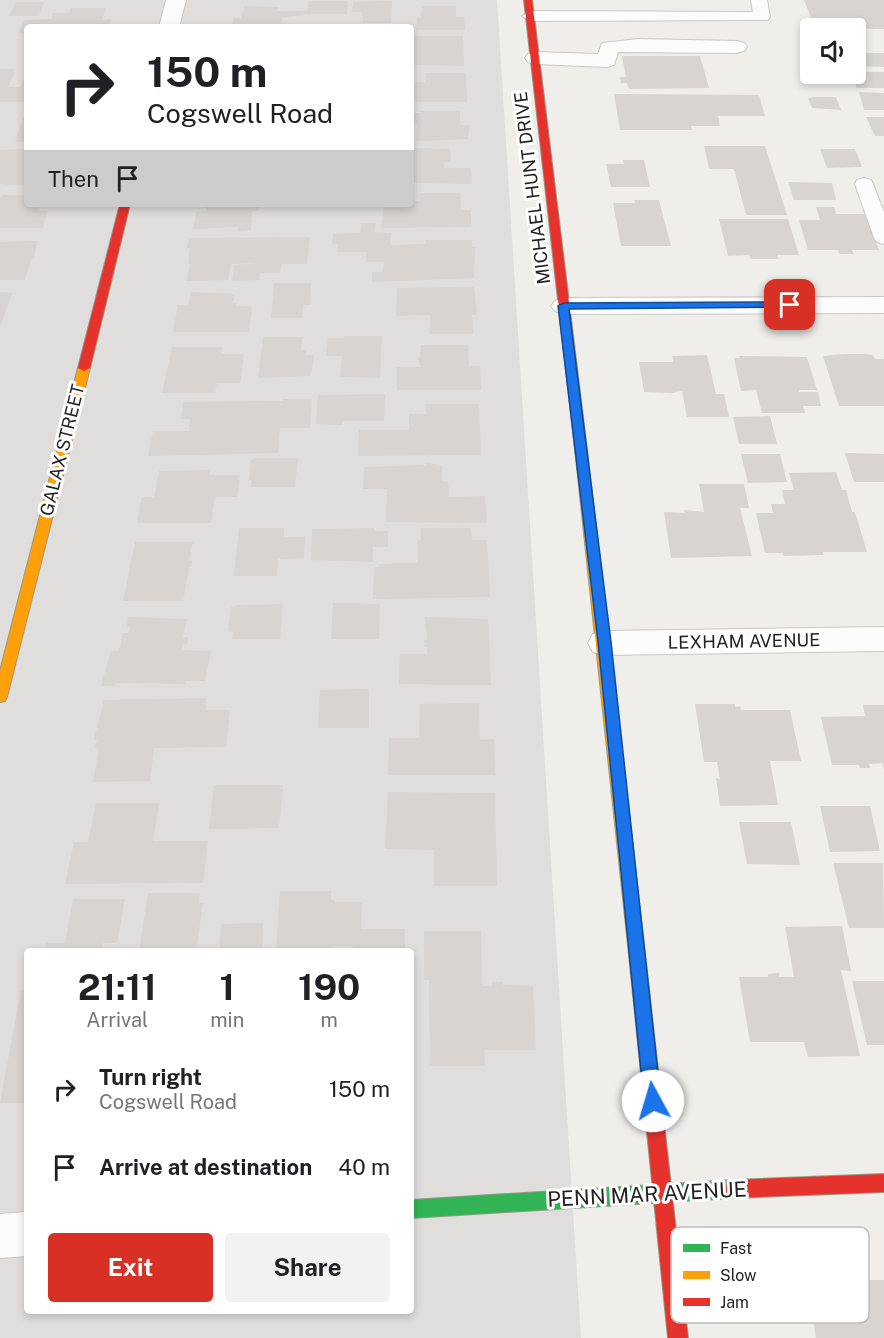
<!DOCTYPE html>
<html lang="en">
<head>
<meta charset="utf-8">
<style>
	body { margin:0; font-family:"Public Sans",sans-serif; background:#f2f2f2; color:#202124; height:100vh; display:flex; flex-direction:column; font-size:22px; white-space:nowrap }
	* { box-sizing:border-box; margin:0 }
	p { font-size:20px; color:#757577 }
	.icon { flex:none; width:33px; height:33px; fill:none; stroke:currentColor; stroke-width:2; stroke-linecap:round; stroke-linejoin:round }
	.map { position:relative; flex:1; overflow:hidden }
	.panel { position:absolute; left:24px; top:948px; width:390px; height:366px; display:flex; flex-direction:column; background:#fff; border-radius:6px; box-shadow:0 3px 9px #0003 }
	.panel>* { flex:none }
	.banner { position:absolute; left:24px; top:24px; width:390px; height:183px; border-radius:6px; box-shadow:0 3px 9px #0003; background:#fff; color:#202124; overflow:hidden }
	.tools { position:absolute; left:800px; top:18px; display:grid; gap:12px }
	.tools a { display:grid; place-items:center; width:66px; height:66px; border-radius:6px; background:#fff; box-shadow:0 3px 9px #0003; font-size:30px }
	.pin { position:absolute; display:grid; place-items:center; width:51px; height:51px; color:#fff; margin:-26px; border-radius:12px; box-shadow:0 3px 9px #0006 }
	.me { position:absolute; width:66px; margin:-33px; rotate:354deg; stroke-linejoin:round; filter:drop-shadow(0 0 4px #0008) }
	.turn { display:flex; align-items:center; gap:21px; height:126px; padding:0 24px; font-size:27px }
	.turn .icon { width:78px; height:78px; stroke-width:2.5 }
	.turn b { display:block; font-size:42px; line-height:51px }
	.then { display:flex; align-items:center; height:57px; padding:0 24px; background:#0003; gap:12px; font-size:22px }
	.eta { display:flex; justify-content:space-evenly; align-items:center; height:102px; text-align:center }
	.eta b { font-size:36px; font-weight:700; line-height:42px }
	.primary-button { display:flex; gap:12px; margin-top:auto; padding:12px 24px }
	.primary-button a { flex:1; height:69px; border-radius:6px; background:#d93025; color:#fff; font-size:24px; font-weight:700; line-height:69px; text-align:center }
	.primary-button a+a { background:#f2f2f2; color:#202124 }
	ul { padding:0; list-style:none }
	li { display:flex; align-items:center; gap:18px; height:78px; padding:0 24px }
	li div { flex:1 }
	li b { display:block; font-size:22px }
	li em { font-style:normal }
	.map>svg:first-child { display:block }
</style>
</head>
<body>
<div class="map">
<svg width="884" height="1338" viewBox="0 0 884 1338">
	<rect width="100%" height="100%" fill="#f0eeeb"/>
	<path fill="#dfdedc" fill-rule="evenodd" d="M 0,0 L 497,0 L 581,1338 L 0,1338 ZM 27,27 L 411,27 L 411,204 L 27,204 ZM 27,951 L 411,951 L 411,1311 L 27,1311 Z"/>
	<g fill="#d7d4d2">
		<polygon points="804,0 884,0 884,29 815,28"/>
		<polygon points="309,1 348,1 347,14 307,14 282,18 280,27 232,27 233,18 241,18 244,6 278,7 277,11 307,11"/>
		<polygon points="392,1 391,23 363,23 362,12 352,12 353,2"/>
		<polygon points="16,2 44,2 39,16 9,16"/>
		<polygon points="422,6 456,6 456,17 464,17 465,30 416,30 417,18 422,18 420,13 422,13"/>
		<polygon points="71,8 106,8 102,20 111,19 110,22 107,27 27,27 27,33 19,33 24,20 51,19 53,13 69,13"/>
		<polygon points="411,36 463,36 464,66 411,65"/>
		<polygon points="855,53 884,53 884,67 855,66"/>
		<polygon points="622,56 700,56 709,88 629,89 627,83 621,83 620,77 626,77"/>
		<polygon points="0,69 16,69 8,87 20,87 23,80 27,80 27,102 0,102"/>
		<polygon points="855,72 884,72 884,88 857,88 851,74"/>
		<polygon points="426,73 466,73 467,102 411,102 411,82 425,82"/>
		<polygon points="859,92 884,93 884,110 864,110"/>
		<polygon points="614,94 759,95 765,116 718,116 720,126 691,126 692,130 620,130"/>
		<polygon points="816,97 836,97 841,110 812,108 808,98"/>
		<polygon points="421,111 460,111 460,125 470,125 468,139 418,141 416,140 417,125 411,125 411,113 421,113"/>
		<polygon points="866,117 884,117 884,136 875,136"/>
		<polygon points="23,118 27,118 27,142 15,142"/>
		<polygon points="704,146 765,146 787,215 746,215 734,169 709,169"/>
		<polygon points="425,148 450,149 451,162 444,162 444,168 471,168 472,184 411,183 411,149"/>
		<polygon points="24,149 27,149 27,186 0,184 0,150"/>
		<polygon points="820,149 855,149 862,167 827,168"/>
		<polygon points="623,160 644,160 650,187 611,187 606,164 624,164"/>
		<polygon points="788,182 832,183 836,200 794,200"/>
		<polygon points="420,193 460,193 461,210 471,210 471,227 381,228 384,204 411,204 411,201 420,201"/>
		<polygon points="3,195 27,195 27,204 41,204 39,211 48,211 43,228 0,228 0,197"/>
		<polygon points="634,200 659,200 671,246 621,246 613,203 635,203"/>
		<polygon points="207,204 273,204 273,207 260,207 259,211 252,211 251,230 238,231 239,227 193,229 196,212 206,211"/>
		<polygon points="816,207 834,207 836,214 866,214 879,250 852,250 854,254 839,254 838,250 808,250 799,220 820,220"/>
		<polygon points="719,219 788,219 799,255 777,255 779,259 751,259 749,255 728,256"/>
		<polygon points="361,223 376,223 375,232 391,233 390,245 426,244 426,240 472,240 472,247 475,247 474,278 372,282 372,272 383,272 384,262 366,262 367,252 337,252 338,244 332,244 333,234 360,233"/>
		<polygon points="310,237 307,264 281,264 280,273 260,273 259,280 232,281 234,265 258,263 231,264 228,280 187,281 190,264 188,264 190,248 187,248 189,238"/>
		<polygon points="37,241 34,259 31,259 25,280 0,280 0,242"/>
		<polygon points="274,283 311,283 310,305 303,305 302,318 271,318"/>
		<polygon points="474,287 477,315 472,315 473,334 430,334 430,315 396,316 397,288"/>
		<polygon points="0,292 12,293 0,327"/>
		<polygon points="191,292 235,294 233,303 236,303 236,306 252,306 249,332 173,332 178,305 188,305"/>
		<polygon points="344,336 382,336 380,378 340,377 342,356 326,356 328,338 344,338"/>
		<polygon points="263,337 302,337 301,350 306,350 306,355 314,355 311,376 258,378"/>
		<polygon points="421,345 468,345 469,366 480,366 481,390 397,390 397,367 421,367 418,358 420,358"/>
		<polygon points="172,347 222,347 221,354 244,354 240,383 217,383 215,393 162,393"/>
		<polygon points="845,354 865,354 873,355 875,359 884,359 884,406 839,406 823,356"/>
		<polygon points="707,355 716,394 724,394 729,417 687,417 682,391 672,393 644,392 639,362 673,362 672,356"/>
		<polygon points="739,356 807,357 817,390 799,390 799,392 818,392 821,406 803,406 805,413 762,413 756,390 741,391 734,358 740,358"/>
		<polygon points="385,394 384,421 342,421 342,425 316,424 318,395"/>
		<polygon points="283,399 312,399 310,428 280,428 278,453 148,456 153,431 189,431 190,419 181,419 183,402 283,401"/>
		<polygon points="425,404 479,404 481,455 358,456 359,430 409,430 409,414 426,414"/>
		<polygon points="770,416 777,444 739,444 733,417"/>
		<polygon points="845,453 884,454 884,482 854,482"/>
		<polygon points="741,454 780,454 787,482 748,483"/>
		<polygon points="255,458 298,458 295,487 251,487 252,480 249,480 251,460"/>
		<polygon points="426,463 442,465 442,482 448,481 449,497 485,496 487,523 386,522 387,489 363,489 364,467 426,465"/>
		<polygon points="210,470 209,475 240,475 237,497 215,497 211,523 137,523 142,497 154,497 159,471"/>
		<polygon points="836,472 842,490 846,490 852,512 855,512 867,552 823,552 824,555 784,556 783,553 765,553 756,513 773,513 771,504 785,504 782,490 794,490 789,473"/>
		<polygon points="699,484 744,484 749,508 740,508 752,556 671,558 664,512 685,513 684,510 704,512"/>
		<polygon points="239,528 284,528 284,537 305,537 304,558 278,559 277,576 234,576"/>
		<polygon points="374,528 374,531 388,531 388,547 373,547 373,562 311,560 312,529"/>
		<polygon points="421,528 471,528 472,540 487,540 490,597 373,599 374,567 379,567 379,564 418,563 418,540 421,540"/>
		<polygon points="135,542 193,542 189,561 192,560 192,567 189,567 183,601 123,601"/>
		<polygon points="333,603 380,604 379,639 331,639"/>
		<polygon points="283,604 280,639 232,639 233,632 228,631 231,607 237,605"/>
		<polygon points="128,617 187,619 183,637 188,637 187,644 183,644 182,650 211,651 205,681 186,681 185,684 116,683 115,686 101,686 111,651 119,651 123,633 128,633 130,627 127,627"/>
		<polygon points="425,617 488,619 491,685 399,684 400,654 427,654 427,647 424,647 424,640 427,640"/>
		<polygon points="369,689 369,728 318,728 320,690"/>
		<polygon points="206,698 206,710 230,710 226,747 154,748 150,781 93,782 99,748 95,748 97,740 94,740 104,700"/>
		<polygon points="479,703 480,740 494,739 495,775 388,775 389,738 419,738 420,704"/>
		<polygon points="695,704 735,704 735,707 740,706 741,710 790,710 801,761 770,761 778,805 720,806 716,778 720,779 717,762 704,762"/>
		<polygon points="863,705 884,705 884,769 882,763 869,764 870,768 860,768 859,765 832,765 821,717 865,716"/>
		<polygon points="214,785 283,785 279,828 209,829"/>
		<polygon points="388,792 495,793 497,886 434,886 434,850 385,849"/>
		<polygon points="96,803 159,803 153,841 208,841 203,883 65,884 74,842 88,842"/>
		<polygon points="820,806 870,806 880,851 830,852"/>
		<polygon points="739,822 791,822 800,865 747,864"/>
		<polygon points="833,863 883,863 884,928 849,928"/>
		<polygon points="280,891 331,891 331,900 335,900 335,902 362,902 361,929 405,929 405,951 352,951 353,946 333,946 332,950 276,950"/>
		<polygon points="148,893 200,893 199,903 203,903 196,951 139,951"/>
		<polygon points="73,899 125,899 117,943 103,943 102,951 45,951 46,943 65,943"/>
		<polygon points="263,923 262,951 219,951 221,924"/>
		<polygon points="842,926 851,971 841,970 860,1056 808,1057 804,1042 750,1042 739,977 768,977 768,974 779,973 779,977 794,977 785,927"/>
		<polygon points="424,931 481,931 482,986 492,986 492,982 503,982 503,985 533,986 536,1050 484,1050 485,1066 430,1066 429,980 424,980"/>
		<polygon points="852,981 884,981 884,1045 867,1045"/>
		<polygon points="21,990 27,990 27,1103 0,1103"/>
		<polygon points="806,1280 884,1280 884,1338 816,1338"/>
	</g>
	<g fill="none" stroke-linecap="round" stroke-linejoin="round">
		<defs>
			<g id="lane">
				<polygon points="751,0 767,0 770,17 768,20 530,21 522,16 530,11 753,12"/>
				<polygon points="864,178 871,180 873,184 884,212 884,244 877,242 874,238 855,184 857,180"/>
			</g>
			<g id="street">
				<polygon points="166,0 186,0 179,27 159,27"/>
				<polygon points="638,39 737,41 744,43 747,47 744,51 737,53 618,52 614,65 607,67 535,64 528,62 525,58 528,54 535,52 598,54 602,43"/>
				<polygon points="884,297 884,313 564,314 555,311 551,306 555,301 564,298"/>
				<polygon points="884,627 884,651 604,655 593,652 588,643 593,634 604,631"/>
				<polygon points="27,1212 27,1256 0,1258 0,1214"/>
			</g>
			<polygon id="fast" points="733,1180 739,1183 742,1189 739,1195 733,1198 411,1218 411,1200"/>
			<g id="slow">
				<polygon points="84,365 90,368 7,697 5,701 0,702 0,671 78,368"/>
				<polygon points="582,454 588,458 644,945 642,950 636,952 630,950 628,945 576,458"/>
			</g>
			<g id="jam">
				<polygon points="524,0 532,0 588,458 582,462 576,458"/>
				<polygon points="120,204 130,204 90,368 84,371 78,368"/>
				<polygon points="636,938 642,940 644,945 688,1338 668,1338 628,945 630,940"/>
				<polygon points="884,1174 884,1192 733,1198 727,1195 724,1189 727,1183 733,1180"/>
			</g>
		</defs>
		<use href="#lane" stroke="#c9c8c7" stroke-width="2"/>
		<use href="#street" stroke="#c9c8c7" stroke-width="2"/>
		<use href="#fast" stroke="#999a82" stroke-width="2"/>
		<use href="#slow" stroke="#999a82" stroke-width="2"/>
		<use href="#jam" stroke="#999a82" stroke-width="2"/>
		<use href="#lane" fill="#fdfcfc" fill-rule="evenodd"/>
		<use href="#street" fill="#fdfcfc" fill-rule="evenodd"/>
		<use href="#fast" fill="#30b455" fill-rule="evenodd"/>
		<use href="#slow" fill="#ff9f0a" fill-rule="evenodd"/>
		<use href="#jam" fill="#e5322d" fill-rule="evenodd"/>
	</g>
	<polygon fill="#1a73e8" stroke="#114b97" stroke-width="1.5" points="790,302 796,305 794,307 569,309 611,642 661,1101 659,1107 653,1109 647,1107 644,1101 598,642 558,306 564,303"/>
	<g text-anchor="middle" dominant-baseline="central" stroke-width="6" stroke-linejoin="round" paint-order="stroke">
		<g font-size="18" fill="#222" stroke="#fff">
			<text transform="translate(532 188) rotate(-97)">MICHAEL HUNT DRIVE</text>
			<text transform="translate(62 450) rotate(-76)">GALAX STREET</text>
			<text transform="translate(744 641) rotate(-1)">LEXHAM AVENUE</text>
		</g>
		<g font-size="21" fill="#222" stroke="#fff">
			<text transform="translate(647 1194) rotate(-3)">PENN MAR AVENUE</text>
		</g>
	</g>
	<rect x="671" y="1227" width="198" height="96" rx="9" fill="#fff" stroke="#bdbdbd" stroke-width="1.5"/>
	<rect x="683" y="1244" width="27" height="8" fill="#30b455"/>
	<rect x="683" y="1271" width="27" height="8" fill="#ff9f0a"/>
	<rect x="683" y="1298" width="27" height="8" fill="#e5322d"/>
	<g font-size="16" fill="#222">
		<text x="720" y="1254">Fast</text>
		<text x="720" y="1281">Slow</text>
		<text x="720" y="1308">Jam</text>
	</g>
</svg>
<div class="tools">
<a><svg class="icon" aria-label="sound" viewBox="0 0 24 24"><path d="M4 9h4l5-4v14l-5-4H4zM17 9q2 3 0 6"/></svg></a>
</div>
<div class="pin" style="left:790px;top:305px;background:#d93025"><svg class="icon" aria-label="arrive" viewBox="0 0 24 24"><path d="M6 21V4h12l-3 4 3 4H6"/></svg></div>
<svg class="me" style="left:653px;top:1101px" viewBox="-20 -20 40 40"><circle r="19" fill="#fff"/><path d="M0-13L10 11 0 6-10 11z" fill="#1a73e8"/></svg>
<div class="banner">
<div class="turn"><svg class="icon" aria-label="right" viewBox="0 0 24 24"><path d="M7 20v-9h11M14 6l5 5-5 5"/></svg><div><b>150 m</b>Cogswell Road</div></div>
<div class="then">Then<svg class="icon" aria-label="arrive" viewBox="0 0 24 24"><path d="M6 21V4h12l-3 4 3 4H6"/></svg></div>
</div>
<section class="panel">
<div class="eta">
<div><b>21:11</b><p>Arrival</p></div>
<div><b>1</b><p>min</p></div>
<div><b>190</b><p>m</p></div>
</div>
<ul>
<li><svg class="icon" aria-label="right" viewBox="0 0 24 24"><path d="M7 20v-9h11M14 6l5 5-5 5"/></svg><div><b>Turn right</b><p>Cogswell Road</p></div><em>150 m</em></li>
<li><svg class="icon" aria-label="arrive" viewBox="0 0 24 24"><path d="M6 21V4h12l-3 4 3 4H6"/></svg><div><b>Arrive at destination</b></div><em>40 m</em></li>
</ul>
<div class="primary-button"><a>Exit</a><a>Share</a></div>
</section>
</div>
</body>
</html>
